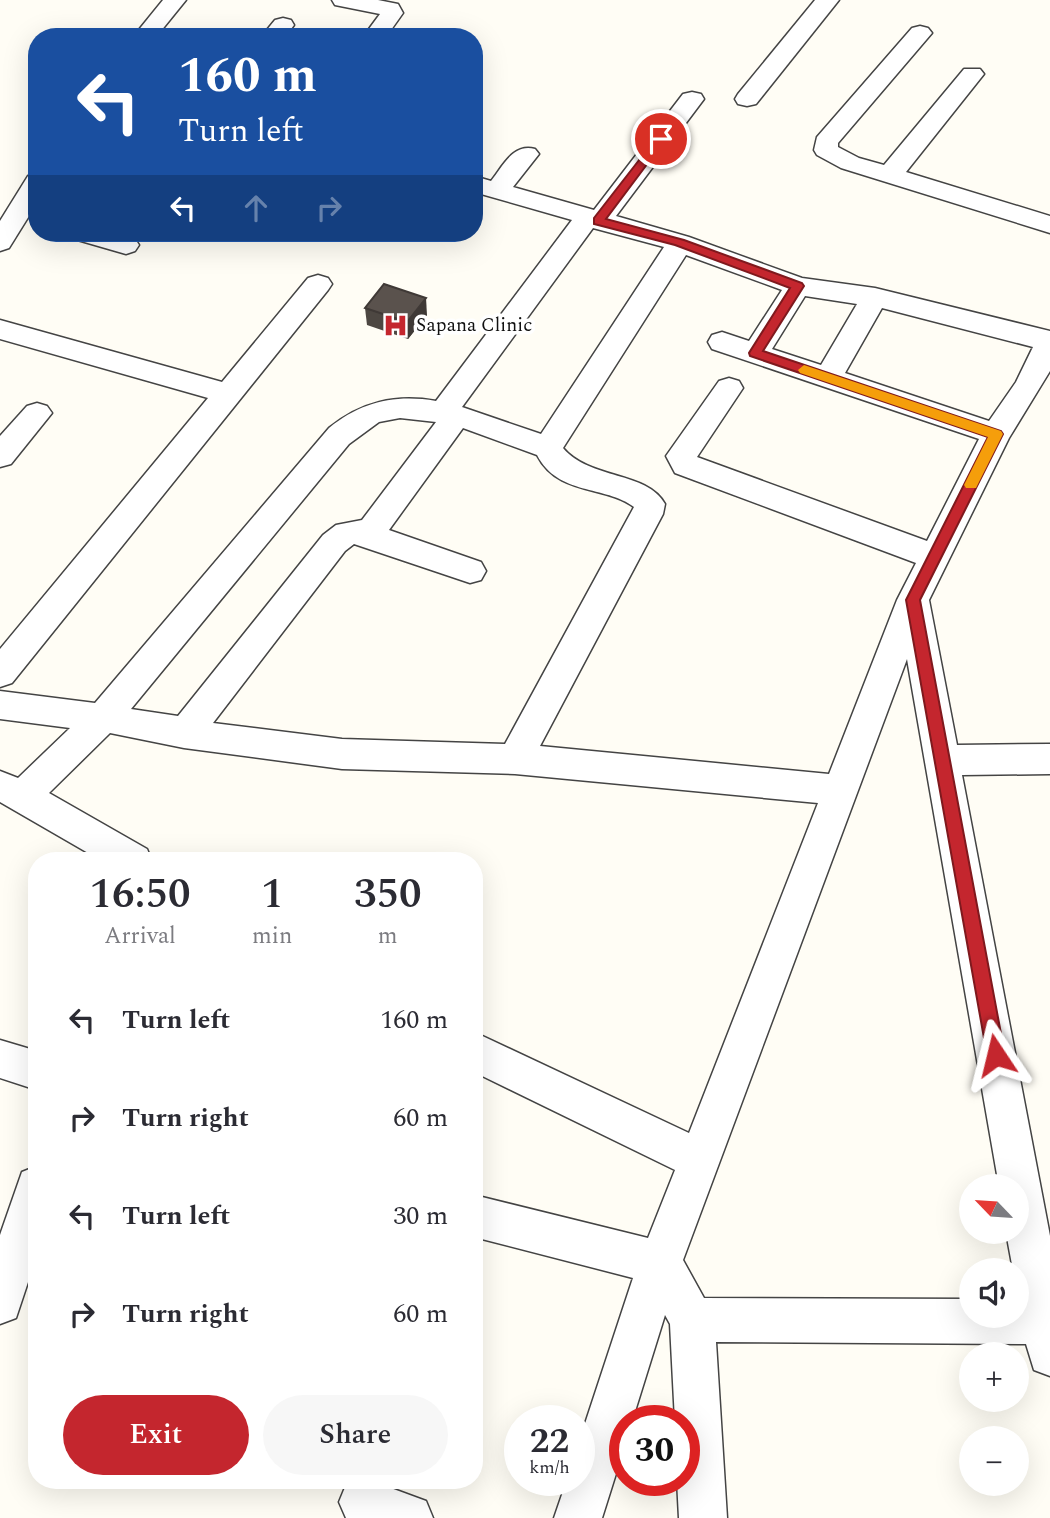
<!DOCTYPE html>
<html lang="en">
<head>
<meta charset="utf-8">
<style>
	body { margin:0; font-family:Spectral,serif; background:#f7f7f7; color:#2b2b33; height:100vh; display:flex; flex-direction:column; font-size:26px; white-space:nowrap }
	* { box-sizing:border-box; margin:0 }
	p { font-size:23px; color:#7c7c81 }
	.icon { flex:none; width:38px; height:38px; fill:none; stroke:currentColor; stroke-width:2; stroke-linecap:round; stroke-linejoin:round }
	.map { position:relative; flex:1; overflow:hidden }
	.drawer { position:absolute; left:28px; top:852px; width:455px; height:637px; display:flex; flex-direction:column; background:#fff; border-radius:28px; box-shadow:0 7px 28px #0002 }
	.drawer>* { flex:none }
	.top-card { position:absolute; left:28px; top:28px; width:455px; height:214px; border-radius:28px; box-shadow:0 7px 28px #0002; background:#1a4fa0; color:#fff; overflow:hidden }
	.needle { width:46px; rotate:295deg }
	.controls { position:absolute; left:959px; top:1174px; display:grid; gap:14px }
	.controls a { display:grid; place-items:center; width:70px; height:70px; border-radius:50%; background:#fff; box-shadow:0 7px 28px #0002; font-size:35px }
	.speed { position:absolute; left:504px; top:1405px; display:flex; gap:14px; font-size:35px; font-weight:700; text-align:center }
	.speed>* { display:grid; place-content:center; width:91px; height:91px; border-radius:50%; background:#fff; box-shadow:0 7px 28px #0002; line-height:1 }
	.speed small { font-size:18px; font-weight:400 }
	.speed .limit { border:10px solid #d22; background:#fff; color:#111 }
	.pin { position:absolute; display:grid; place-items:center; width:60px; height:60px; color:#fff; margin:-30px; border:4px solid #fff; border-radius:50%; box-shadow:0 2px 7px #0007 }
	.me { position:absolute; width:77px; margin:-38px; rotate:350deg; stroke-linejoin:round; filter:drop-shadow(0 0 5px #0008) }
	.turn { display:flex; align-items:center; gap:24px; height:147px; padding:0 35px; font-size:32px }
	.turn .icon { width:91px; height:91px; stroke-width:2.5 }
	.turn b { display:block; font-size:49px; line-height:60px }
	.lanes { display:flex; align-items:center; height:66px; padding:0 35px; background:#0003; justify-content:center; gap:35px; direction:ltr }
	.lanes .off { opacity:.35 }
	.eta { display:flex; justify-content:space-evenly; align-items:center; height:119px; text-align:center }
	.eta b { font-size:42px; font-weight:600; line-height:49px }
	.primary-button { display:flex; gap:14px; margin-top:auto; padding:14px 35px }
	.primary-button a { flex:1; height:80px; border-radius:42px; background:#c4262e; color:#fff; font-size:28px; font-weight:600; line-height:80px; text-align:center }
	.primary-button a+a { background:#f7f7f7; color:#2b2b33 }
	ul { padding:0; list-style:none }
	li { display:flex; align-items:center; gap:21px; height:98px; padding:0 35px }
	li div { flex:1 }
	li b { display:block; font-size:26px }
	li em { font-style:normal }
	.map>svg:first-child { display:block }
</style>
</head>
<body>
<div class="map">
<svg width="1050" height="1518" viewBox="0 0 1050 1518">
	<rect width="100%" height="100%" fill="#fffdf5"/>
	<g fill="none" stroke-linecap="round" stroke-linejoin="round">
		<defs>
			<g id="minor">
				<polygon points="163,0 186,0 156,37 133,37"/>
				<polygon points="332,0 378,0 398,4 403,13 386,37 363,37 380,14 335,5"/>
				<polygon points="815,0 839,0 756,104 747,106 738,104 735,99 738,94"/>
				<polygon points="283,18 291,20 294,25 285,37 261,37 275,20"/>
				<polygon points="920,26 928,28 932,33 838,143 838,147 859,158 884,165 964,69 980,69 984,74 980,79 906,172 1050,216 1050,233 841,168 817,155 814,150 817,137 912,28"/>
				<path d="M 692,92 L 701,94 L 704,99 L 616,216 L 689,237 L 802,278 L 875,288 L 1050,331 L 1050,371 L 1009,438 L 929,600 L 957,745 L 1050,744 L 1050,774 L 962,775 L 1050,1236 L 1050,1376 L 1034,1370 L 1026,1344 L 716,1342 L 727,1518 L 679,1518 L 677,1480 L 684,1480 L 684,1421 L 675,1421 L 670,1324 L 665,1315 L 632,1421 L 625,1421 L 625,1445 L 602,1518 L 554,1518 L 567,1480 L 579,1480 L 579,1442 L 633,1278 L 474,1237 L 474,1195 L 648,1238 L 675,1170 L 474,1072 L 474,1032 L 689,1133 L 818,803 L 515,774 L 342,769 L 184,748 L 110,733 L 49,793 L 147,849 L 152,861 L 102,861 L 0,802 L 0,771 L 18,778 L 70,728 L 0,719 L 0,691 L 95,703 L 329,428 C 361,402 395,394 436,401 L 572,220 L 474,192 L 474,176 L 491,181 C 503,166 513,143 535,149 L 539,154 L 513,187 L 594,210 L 683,94 ZM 593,228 L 664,247 L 541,434 L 462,407 ZM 686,255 L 782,290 L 749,341 L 722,332 L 712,335 L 708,342 L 712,349 L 979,439 L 927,541 L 697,457 L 743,388 L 739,381 L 729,378 L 719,381 L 666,456 L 675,473 L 916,563 L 897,600 L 829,774 L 540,746 L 663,514 L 665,504 C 647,471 590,480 563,448 ZM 805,296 L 857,304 L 821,365 L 772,349 ZM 882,308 L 1033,347 L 1016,382 L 989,421 L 845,373 ZM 400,418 L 436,422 L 362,520 L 336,525 L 323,535 L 178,716 L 131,709 L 349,444 L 379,422 ZM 463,428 L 537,455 C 558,496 605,485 634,507 L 505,744 L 342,739 L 213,723 L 345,551 L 354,544 L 470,583 L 481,580 L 486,571 L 481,562 L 389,530 ZM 907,659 L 999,1186 L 1017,1186 L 1017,1232 L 1006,1232 L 1013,1270 L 1017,1270 L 1017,1316 L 971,1316 L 971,1299 L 704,1298 L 683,1260 Z"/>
				<polygon points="37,174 37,203 9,248 0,251 0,221 28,176"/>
				<polygon points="70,233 113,233 135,239 139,245 135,251 126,254 74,239"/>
				<polygon points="318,275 328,278 332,284 328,290 12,683 0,687 0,649 208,398 0,339 0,320 222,382 308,278"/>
				<polygon points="37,403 47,406 52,413 11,464 0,467 0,436 27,406"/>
				<polygon points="0,1040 37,1051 37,1090 0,1078"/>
				<polygon points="37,1166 37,1255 16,1318 0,1324 0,1235 22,1172"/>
				<polygon points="358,1480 369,1480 426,1501 433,1518 346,1518 339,1502 346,1485"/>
			</g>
		</defs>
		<use href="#minor" stroke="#444" stroke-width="3"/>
		<use href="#minor" fill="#fff" fill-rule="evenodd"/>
	</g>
	<polygon fill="#4d4742" points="365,308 427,315 408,339 367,325"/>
	<polygon fill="#3f3936" points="426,298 427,315 408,339 407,322"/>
	<polygon fill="#5a524d" stroke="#3f3936" stroke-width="2" points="384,284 426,298 407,322 365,308"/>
	<polygon fill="#c4262e" stroke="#7f191e" stroke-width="2" points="657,137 666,139 606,219 684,240 802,283 804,286 763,351 1001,431 1003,434 920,600 1005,1055 1002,1061 996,1063 989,1061 987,1055 906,600 988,437 750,356 749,353 790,288 675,245 594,224 594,218"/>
	<polygon fill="#f59e0b" points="804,365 1001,431 1003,434 976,488 966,488 964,485 988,437 800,373 798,370"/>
	<defs>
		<symbol id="hospital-bare" viewBox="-9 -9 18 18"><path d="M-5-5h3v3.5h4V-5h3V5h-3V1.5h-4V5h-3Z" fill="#c4262e" stroke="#fff" stroke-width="2.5" paint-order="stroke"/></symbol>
	</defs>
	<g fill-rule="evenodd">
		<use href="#hospital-bare" x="378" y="308" width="35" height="35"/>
	</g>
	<g text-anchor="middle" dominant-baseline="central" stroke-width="7" stroke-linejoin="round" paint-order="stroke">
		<g font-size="19" fill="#111" stroke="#fff" text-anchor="start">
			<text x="416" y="325">Sapana Clinic</text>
		</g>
	</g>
</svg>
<div class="controls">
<a><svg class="needle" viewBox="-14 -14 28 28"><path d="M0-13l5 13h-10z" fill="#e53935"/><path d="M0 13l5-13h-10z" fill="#7c7c81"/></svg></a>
<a><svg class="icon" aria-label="sound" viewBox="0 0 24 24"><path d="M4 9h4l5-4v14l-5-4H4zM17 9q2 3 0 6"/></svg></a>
<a>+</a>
<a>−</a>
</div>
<div class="speed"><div>22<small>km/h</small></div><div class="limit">30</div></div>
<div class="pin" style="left:661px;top:139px;background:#d93025"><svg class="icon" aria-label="arrive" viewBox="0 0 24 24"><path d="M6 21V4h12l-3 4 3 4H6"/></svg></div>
<svg class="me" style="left:996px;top:1055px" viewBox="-20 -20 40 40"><path d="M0-17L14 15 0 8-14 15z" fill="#c4262e" stroke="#fff" stroke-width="4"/></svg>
<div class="top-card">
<div class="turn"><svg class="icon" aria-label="left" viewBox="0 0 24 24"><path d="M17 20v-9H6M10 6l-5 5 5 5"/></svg><div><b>160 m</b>Turn left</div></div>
<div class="lanes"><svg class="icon" aria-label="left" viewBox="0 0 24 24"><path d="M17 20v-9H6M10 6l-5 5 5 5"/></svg><svg class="icon off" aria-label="ahead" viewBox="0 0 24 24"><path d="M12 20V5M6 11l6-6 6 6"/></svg><svg class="icon off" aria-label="right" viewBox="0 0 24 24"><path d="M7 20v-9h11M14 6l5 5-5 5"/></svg></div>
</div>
<section class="drawer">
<div class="eta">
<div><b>16:50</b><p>Arrival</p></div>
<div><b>1</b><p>min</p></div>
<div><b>350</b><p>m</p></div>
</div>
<ul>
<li><svg class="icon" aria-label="left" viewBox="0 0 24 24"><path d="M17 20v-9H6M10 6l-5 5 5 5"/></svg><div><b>Turn left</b></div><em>160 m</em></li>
<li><svg class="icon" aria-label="right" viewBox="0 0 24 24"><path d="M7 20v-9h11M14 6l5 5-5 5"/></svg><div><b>Turn right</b></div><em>60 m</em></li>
<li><svg class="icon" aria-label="left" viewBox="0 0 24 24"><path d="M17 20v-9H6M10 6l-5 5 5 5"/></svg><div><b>Turn left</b></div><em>30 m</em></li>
<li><svg class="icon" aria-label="right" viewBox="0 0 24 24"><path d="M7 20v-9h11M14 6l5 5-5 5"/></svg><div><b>Turn right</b></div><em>60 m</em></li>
</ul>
<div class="primary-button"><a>Exit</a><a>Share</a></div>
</section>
</div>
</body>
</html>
